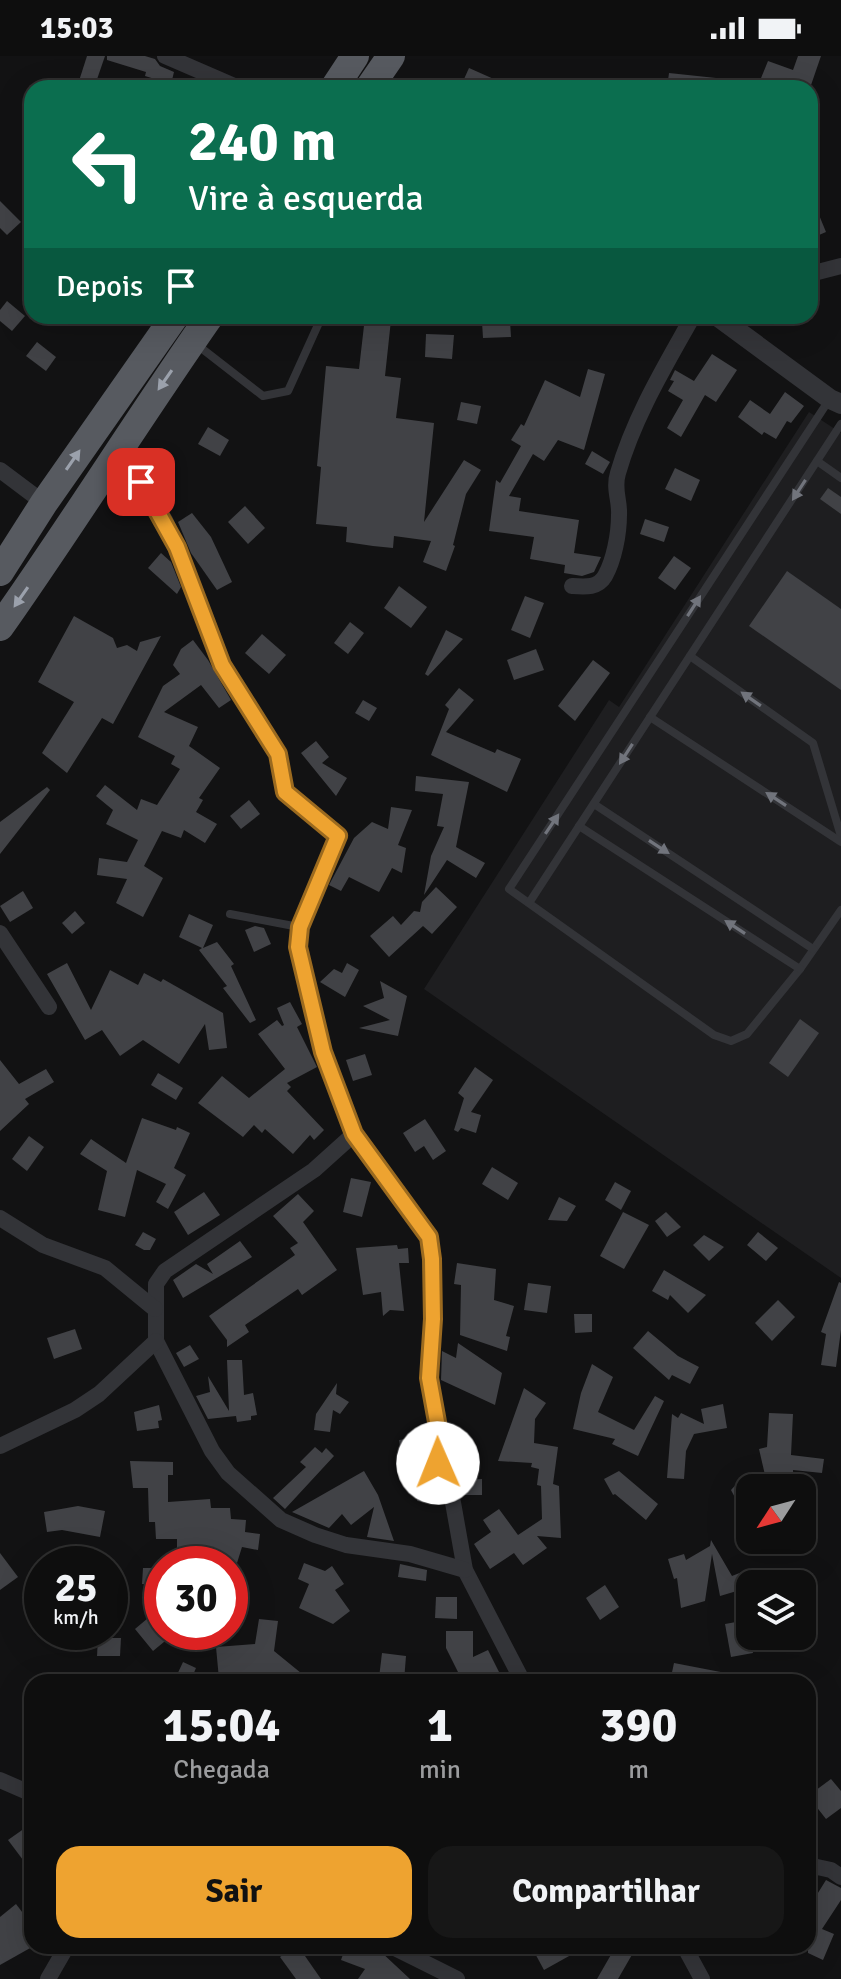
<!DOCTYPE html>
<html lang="pt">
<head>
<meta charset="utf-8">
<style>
	body { margin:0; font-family:Signika,sans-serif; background:#171717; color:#f1f3f6; height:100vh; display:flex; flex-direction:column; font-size:30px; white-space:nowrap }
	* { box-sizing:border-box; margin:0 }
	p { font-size:26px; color:#9b9c9e }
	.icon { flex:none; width:44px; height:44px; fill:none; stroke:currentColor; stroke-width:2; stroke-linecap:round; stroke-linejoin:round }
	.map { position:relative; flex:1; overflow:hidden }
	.drawer { position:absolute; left:24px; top:1618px; width:792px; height:280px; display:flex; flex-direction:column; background:#0e0e0e; border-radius:24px; box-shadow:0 8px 32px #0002,0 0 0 2px #2e2e2e }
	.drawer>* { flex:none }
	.banner { position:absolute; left:24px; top:24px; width:794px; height:244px; border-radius:24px; box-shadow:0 8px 32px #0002,0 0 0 2px #2e2e2e; background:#0b6e4f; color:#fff; overflow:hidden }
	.needle { width:52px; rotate:234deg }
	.buttons { position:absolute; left:736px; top:1418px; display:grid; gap:16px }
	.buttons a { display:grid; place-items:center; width:80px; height:80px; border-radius:16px; background:#0e0e0e; box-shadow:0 8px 32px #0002,0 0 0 2px #2e2e2e; font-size:40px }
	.speed { position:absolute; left:24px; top:1490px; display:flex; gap:16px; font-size:40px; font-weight:700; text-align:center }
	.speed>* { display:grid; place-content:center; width:104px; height:104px; border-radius:50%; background:#0e0e0e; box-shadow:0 8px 32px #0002,0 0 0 2px #2e2e2e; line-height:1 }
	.speed small { font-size:20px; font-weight:400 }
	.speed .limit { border:12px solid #d22; background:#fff; color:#111 }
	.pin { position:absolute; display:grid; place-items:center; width:68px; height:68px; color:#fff; margin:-34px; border-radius:16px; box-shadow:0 4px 12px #0006 }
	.me { position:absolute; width:88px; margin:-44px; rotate:359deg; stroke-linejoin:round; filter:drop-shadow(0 0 6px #0008) }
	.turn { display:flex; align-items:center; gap:28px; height:168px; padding:0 32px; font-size:36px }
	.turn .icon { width:104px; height:104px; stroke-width:2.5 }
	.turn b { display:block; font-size:56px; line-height:68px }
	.then { display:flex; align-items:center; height:76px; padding:0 32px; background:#0003; gap:16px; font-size:30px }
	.eta { display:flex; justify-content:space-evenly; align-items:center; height:136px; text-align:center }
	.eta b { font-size:48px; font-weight:800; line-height:56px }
	.action { display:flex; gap:16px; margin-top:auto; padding:16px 32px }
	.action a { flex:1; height:92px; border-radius:24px; background:#eea330; color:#111; font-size:32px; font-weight:800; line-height:92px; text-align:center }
	.action a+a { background:#171717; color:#f1f3f6 }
	.status { display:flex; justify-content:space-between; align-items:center; height:56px; padding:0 40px; background:#0e0e0e; direction:ltr }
	.status svg { height:22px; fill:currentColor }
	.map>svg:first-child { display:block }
</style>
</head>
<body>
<div class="status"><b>15:03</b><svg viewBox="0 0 49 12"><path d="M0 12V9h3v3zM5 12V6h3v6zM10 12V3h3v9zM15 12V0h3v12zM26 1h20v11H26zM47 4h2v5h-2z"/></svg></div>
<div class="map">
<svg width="841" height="1923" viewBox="0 0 841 1923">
	<rect width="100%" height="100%" fill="#121213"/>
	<polygon fill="#1e1e20" points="809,356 841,377 841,1222 424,933 609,644 619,651"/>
	<g fill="#414246">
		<polygon points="87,0 105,0 94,32 78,28"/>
		<polygon points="107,0 145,0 155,3 160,10 174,16 171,28 145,20 146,16 107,4"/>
		<polygon points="798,0 821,0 810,32 757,32 768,5 793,14"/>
		<polygon points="469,12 514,32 460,32"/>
		<polygon points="669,17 716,22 715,32 667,32"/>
		<polygon points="810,137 826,176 810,183"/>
		<polygon points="0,145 21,166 7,179 0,172"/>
		<polygon points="7,245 25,260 12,275 0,265 0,254"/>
		<polygon points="365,261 391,264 385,320 401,322 396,362 434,367 424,466 464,404 481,414 466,438 453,489 455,490 446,515 423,506 431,485 394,480 393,492 373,490 346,486 347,471 316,468 321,411 317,410 326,310 359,313"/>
		<polygon points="510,265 511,281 483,282 482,266"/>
		<polygon points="426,278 454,279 452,303 425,301"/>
		<polygon points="37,286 56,301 46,315 26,300"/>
		<polygon points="712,298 737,314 716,346 705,339 681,381 667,372 683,344 668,335 674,325 670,324 675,314 694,325"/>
		<polygon points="588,313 605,318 584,394 558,384 544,405 533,398 509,440 521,442 519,455 579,464 574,497 601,501 594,516 582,520 564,517 565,509 530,503 534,481 489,475 496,424 500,427 521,390 511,384 521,368 524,370 545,324 580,341"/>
		<polygon points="785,336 804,350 791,367 787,365 776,383 764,376 762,379 738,361 750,344 770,358"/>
		<polygon points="461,346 481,350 477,368 457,364"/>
		<polygon points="208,371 229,384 220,400 198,388"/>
		<polygon points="592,395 610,406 603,418 585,408"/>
		<polygon points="675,412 700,424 691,445 665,433"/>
		<polygon points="828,432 841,441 841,458 820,443"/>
		<polygon points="245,450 265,472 248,488 228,466"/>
		<polygon points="192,457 211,481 232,526 217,534 191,497 178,466"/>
		<polygon points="645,463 669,471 664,486 640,478"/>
		<polygon points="161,497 171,506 181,531 177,538 148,512"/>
		<polygon points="674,500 691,512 675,534 658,522"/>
		<polygon points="787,515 841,553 841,634 749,570"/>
		<polygon points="399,530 427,551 411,572 384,552"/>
		<polygon points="525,540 544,547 530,582 511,574"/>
		<polygon points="74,560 113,582 117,592 127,589 137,595 140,586 161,580 113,668 102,662 67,717 42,697 74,646 38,626"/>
		<polygon points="350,566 364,577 348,598 334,587"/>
		<polygon points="446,574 463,583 428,620 425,618"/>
		<polygon points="262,578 286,599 269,618 245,597"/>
		<polygon points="193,584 208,604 231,644 219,652 201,629 164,656 198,671 189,690 220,712 199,742 203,744 196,756 217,768 205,787 184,774 181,782 162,775 144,810 163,822 143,861 116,847 127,823 97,819 99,802 127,806 138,784 106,768 113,754 96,740 105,729 137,754 141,743 157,749 180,713 171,708 175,700 138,681 163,630 180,618 173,609 181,593"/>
		<polygon points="536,593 544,614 514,624 507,604"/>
		<polygon points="593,604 610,617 575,665 558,650"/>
		<polygon points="459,632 474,644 446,676 495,697 497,693 521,703 507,736 431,699 449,653 445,649"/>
		<polygon points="363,644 377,652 369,665 355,657"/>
		<polygon points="316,685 329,701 322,707 347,722 336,740 301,697"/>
		<polygon points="416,720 469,726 456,791 485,807 476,822 447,804 424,839 431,800 444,771 437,770 443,738 415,735"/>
		<polygon points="47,731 50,734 0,798 0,766"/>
		<polygon points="249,744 260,758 241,773 230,760"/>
		<polygon points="391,751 412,754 398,789 406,792 402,817 392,812 379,836 349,821 341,835 329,829 354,782 372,766 388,773"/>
		<polygon points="436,831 457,851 432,878 423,870 389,901 370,880 393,860 401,869 414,855 420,856 422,846"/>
		<polygon points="23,835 33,852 10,866 0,850"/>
		<polygon points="75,855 85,867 72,878 62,867"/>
		<polygon points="189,858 213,869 203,892 217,886 234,908 231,910 256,964 250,967 223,932 227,930 199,894 202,892 179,881"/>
		<polygon points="255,870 264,872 271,888 254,896 245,874"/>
		<polygon points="67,907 91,954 110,914 138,929 144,917 161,926 163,923 223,957 227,992 209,994 205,968 179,1008 143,984 120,1000 102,974 85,984 47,918"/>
		<polygon points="347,907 359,914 345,941 320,926 334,913 342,917"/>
		<polygon points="380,925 407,940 398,980 359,972 390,964 363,950 384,942"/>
		<polygon points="290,946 302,968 297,971 317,1011 287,1027 291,1031 287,1035 324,1074 314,1084 310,1079 293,1098 265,1073 262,1077 254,1069 243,1081 198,1047 222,1020 249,1042 285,1013 258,978 277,964 282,970 284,969 277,952"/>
		<polygon points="800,963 819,977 788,1021 769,1007"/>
		<polygon points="365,998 372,1019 353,1025 346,1004"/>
		<polygon points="0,1004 19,1028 46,1013 54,1026 25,1043 29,1048 0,1075"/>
		<polygon points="475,1011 493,1024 471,1056 481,1059 476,1077 461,1072 458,1076 454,1074 464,1042 458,1037"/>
		<polygon points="158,1017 183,1032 176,1044 151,1029"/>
		<polygon points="142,1062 176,1074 177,1071 190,1077 174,1112 186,1119 168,1153 156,1146 166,1128 137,1114 125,1161 98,1154 107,1115 80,1098 91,1083 126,1107"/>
		<polygon points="425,1063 446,1095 433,1104 424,1090 415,1096 403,1077"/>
		<polygon points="29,1080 44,1091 27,1115 12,1103"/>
		<polygon points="492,1111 518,1127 508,1144 482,1128"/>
		<polygon points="351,1122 371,1126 362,1161 343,1156"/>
		<polygon points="615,1126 631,1135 621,1154 605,1144"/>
		<polygon points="204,1136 220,1159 188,1179 174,1156"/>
		<polygon points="298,1138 314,1155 303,1166 337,1214 302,1239 298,1233 245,1269 249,1276 227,1291 227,1284 209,1260 295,1199 290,1192 298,1187 273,1160"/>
		<polygon points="559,1141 576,1150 567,1165 548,1164"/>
		<polygon points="623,1156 649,1169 624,1213 600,1200"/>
		<polygon points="666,1156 681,1171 667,1181 655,1165"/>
		<polygon points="143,1176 156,1183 150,1194 144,1194 135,1189"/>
		<polygon points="758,1176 778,1192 766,1205 747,1189"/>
		<polygon points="704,1179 724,1191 709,1205 693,1189"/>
		<polygon points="240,1185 252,1201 183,1242 173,1224 196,1208 213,1218 207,1208"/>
		<polygon points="397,1189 398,1193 408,1192 409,1207 399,1207 404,1255 390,1254 383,1260 381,1236 363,1239 356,1192"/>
		<polygon points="457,1207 496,1213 494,1244 514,1250 506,1280 510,1281 507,1295 460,1279 461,1229 454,1228"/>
		<polygon points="664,1214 706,1239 688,1257 670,1239 668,1244 652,1235"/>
		<polygon points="839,1226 841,1227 841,1274 836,1311 821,1309 826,1278 821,1276"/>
		<polygon points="528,1227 551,1230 547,1257 524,1254"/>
		<polygon points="778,1244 795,1261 772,1285 755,1267"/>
		<polygon points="574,1258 592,1258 592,1276 575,1277"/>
		<polygon points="75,1273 82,1293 54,1303 47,1282"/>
		<polygon points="648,1275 678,1300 699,1311 690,1328 672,1319 669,1324 633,1292"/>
		<polygon points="458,1287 502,1317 495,1349 441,1324 442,1295 456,1302"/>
		<polygon points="190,1289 199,1303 184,1311 176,1297"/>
		<polygon points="227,1304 242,1304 244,1339 253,1337 257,1359 251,1360 251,1364 237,1366 236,1360 208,1363 196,1340 210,1336 208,1320 229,1355"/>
		<polygon points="592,1308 613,1321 598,1356 634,1374 655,1340 664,1345 638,1400 612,1388 615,1383 573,1373 581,1337"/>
		<polygon points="337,1327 336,1338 349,1346 340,1358 333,1354 330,1376 314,1374 316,1358"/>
		<polygon points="524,1332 546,1347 535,1363 534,1387 558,1391 553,1428 559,1430 561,1482 537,1480 547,1492 523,1509 514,1497 490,1513 474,1488 491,1476 483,1464 499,1453 518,1479 542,1463 541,1430 537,1429 539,1413 531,1411 532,1407 498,1405"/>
		<polygon points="723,1348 727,1372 694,1378 686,1395 684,1423 667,1422 672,1358 678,1362 681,1357 704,1368 701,1353"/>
		<polygon points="159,1349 162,1364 158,1365 159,1372 137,1375 134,1356"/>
		<polygon points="769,1357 793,1358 791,1399 824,1403 822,1417 793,1414 794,1432 768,1432 759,1393 767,1391"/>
		<polygon points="453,1376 459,1414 453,1415 449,1405 448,1377"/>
		<polygon points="426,1380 427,1408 434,1427 432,1447 417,1445 422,1409 403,1412 399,1384"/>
		<polygon points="315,1391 322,1397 326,1392 334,1400 285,1453 273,1442 306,1411 300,1406"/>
		<polygon points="130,1405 173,1406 173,1419 168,1419 168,1446 210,1443 211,1452 230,1452 231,1463 246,1464 245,1476 260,1478 258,1494 242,1491 237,1507 193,1498 192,1508 177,1508 177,1483 156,1483 155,1466 149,1466 148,1432 133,1432"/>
		<polygon points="364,1415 378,1439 394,1485 367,1481 374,1451 351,1469 342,1458 329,1472 292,1456"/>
		<polygon points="619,1415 658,1448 646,1464 615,1438 613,1439 604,1423"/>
		<polygon points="742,1422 750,1430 750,1470 731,1434"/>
		<polygon points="482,1423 482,1439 464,1439 464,1424"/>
		<polygon points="78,1450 105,1455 100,1481 62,1474 47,1476 44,1456"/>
		<polygon points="711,1484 732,1520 742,1516 747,1532 720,1540 712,1498 705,1545 681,1552 677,1522 674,1523 668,1503 684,1498 686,1504 710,1490"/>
		<polygon points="0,1497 18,1521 0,1534"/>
		<polygon points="304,1507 325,1515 332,1510 344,1528 335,1534 350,1555 333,1568 299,1552 309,1528 298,1523"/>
		<polygon points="400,1508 427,1514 426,1525 398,1521"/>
		<polygon points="143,1512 158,1512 157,1529 142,1528"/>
		<polygon points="605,1529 619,1551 600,1564 586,1542"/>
		<polygon points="436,1541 457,1541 457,1563 435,1562"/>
		<polygon points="154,1557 162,1567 162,1576 176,1576 153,1595 135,1573"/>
		<polygon points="259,1563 278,1565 274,1595 312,1626 219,1623 216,1591 255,1588"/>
		<polygon points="747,1564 753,1597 731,1601 725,1568"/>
		<polygon points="446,1575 473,1575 473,1601 488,1594 504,1626 463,1626 446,1592"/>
		<polygon points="98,1582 121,1582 120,1600 97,1600"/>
		<polygon points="382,1597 406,1600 404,1625 379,1622"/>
		<polygon points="183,1606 196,1612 190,1626 176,1621"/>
		<polygon points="674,1607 731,1618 730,1626 674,1626 675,1622 671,1621"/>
		<polygon points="831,1723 841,1735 841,1752 826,1763 808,1740"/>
		<polygon points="32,1767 32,1797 23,1804 8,1784"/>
		<polygon points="826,1824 841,1832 841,1844 822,1873 834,1878 823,1904 808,1897 808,1853"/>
		<polygon points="16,1848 32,1869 32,1891 0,1909 0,1861"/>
		<polygon points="295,1890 298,1890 321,1923 296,1923 280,1901"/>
		<polygon points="346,1890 369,1890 380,1895 410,1923 358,1923 365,1913 341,1904"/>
		<polygon points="531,1890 587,1890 544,1914"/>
		<polygon points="616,1890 637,1890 618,1923 597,1923"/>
	</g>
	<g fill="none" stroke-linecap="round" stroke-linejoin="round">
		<g stroke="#333438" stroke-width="8">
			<polyline points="196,288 263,340 288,335 322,260"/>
			<polyline points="829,344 509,833 714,979 731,985 747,978 800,913 841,854"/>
			<polyline points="817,405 841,422"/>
			<polyline points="690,600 813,687 841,780"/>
			<polyline points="650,661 841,786"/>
			<polyline points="594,748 813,893"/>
			<polyline points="579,770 800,913"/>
			<polyline points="529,847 841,368"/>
			<polyline points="230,858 299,871"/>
		</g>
		<g stroke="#333438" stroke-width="16">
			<polyline points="165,0 239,32"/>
			<polyline points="810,218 841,210"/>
			<polyline points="120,389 165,464 177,491 222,609 278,698 285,736 338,780 300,871 298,891 307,932 323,996 354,1078 429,1181 432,1203 433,1263 429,1322 437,1366 438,1407 452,1441 465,1514 523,1626"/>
			<polyline points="0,414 44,447"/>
			<path d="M 572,530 C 586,531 598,532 605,520 C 614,504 619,478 619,459 C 620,444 613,433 618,417 C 634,361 665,310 693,260"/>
			<polyline points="0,877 49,951"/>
			<polyline points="354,1078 314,1114 165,1215 156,1228 156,1285 212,1395 228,1417 281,1464 315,1479 346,1489 410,1498 465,1514"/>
			<polyline points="0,1162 43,1189 105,1212 155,1253"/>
			<polyline points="0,1390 75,1354 99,1338 156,1285"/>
			<polyline points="0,1724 32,1738"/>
			<polyline points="808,1809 831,1814 841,1821"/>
			<polyline points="391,1890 457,1923"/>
			<polyline points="684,1890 702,1923"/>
			<polyline points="48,1923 67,1890"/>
		</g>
		<polyline stroke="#333438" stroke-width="20" points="717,260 830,343 841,348"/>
		<g stroke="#575a60" stroke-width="28">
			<polyline points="334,32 355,0"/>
			<polyline points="369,32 391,0"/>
			<polyline points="0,516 44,447 175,260"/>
			<path d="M 0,571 C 72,469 138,363 210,260"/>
		</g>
	</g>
	<defs><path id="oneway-solid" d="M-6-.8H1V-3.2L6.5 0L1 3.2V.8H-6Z" transform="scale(2)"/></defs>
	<g fill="#9ba1ac">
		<use href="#oneway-solid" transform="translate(165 324) rotate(125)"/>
		<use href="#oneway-solid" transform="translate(73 404) rotate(-55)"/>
		<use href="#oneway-solid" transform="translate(21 541) rotate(125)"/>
	</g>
	<g fill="#71747c">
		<use href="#oneway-solid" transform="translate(799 434) rotate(123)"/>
		<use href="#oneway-solid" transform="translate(694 550) rotate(-57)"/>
		<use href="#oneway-solid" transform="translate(751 643) rotate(-145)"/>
		<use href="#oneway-solid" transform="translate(626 698) rotate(123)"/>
		<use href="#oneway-solid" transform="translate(776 743) rotate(-147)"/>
		<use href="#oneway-solid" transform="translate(552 768) rotate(-56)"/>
		<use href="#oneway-solid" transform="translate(659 791) rotate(33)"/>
		<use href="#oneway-solid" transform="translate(735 871) rotate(-147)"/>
	</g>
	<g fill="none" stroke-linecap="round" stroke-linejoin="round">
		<defs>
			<polyline id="route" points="141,426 177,491 222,609 278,698 285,736 338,780 300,871 298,891 323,996 354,1078 429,1181 432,1203 433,1263 429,1322 437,1366 438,1407"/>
		</defs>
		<use href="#route" stroke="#9b6a1f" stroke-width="20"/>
		<use href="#route" stroke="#eea330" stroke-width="14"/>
	</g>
</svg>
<div class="buttons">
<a><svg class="needle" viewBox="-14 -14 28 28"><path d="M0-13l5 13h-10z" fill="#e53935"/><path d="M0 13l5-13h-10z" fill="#9b9c9e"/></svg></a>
<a><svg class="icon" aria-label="layers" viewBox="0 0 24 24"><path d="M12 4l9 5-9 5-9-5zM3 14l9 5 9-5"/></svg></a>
</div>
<div class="speed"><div>25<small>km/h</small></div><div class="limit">30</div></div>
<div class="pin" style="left:141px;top:426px;background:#d93025"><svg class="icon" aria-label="arrive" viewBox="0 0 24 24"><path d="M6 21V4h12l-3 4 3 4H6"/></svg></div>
<svg class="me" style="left:438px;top:1407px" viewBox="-20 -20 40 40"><circle r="19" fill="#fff"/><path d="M0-13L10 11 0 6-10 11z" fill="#eea330"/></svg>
<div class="banner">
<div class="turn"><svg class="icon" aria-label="left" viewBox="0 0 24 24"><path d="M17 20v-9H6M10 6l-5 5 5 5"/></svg><div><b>240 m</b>Vire à esquerda</div></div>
<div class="then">Depois<svg class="icon" aria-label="arrive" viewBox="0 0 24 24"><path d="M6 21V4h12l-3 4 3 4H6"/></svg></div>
</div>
<section class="drawer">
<div class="eta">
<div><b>15:04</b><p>Chegada</p></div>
<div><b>1</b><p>min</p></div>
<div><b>390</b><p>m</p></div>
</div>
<div class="action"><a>Sair</a><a>Compartilhar</a></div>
</section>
</div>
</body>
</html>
